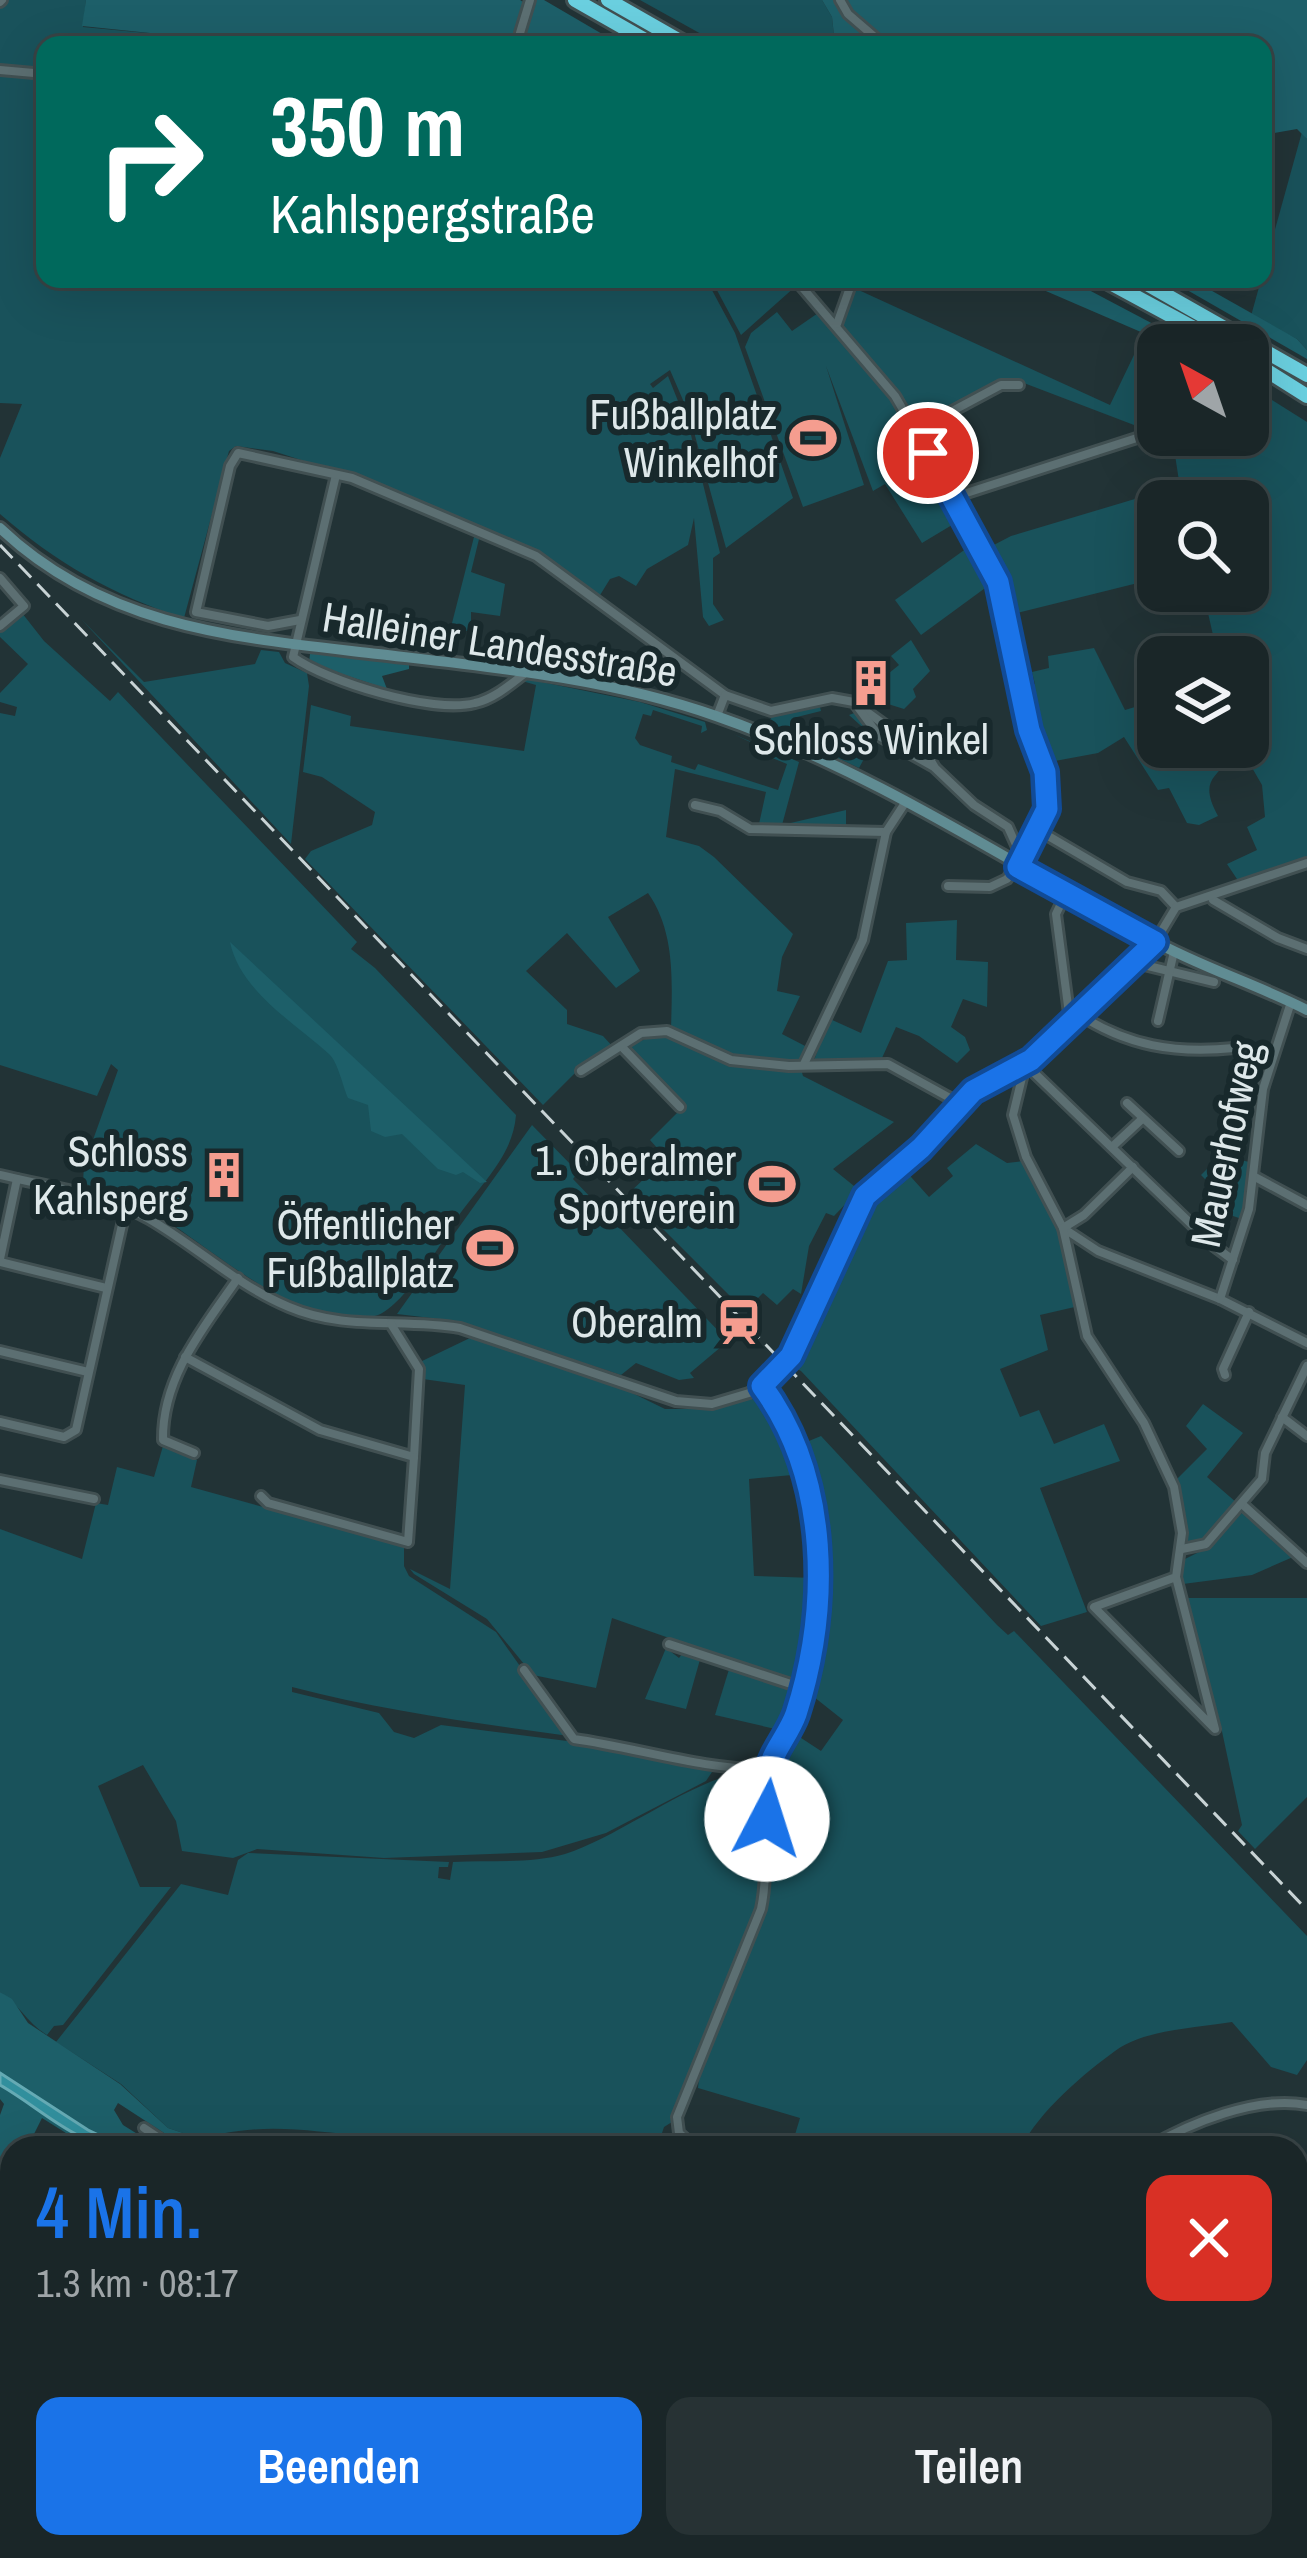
<!DOCTYPE html>
<html lang="de">
<head>
<meta charset="utf-8">
<style>
	body { margin:0; font-family:"Archivo Narrow",sans-serif; background:#273234; color:#f1f3f6; height:100vh; display:flex; flex-direction:column; font-size:45px; white-space:nowrap }
	* { box-sizing:border-box; margin:0 }
	p { font-size:39px; color:#9fa5a8 }
	.icon { flex:none; width:66px; height:66px; fill:none; stroke:currentColor; stroke-width:2; stroke-linecap:round; stroke-linejoin:round }
	.map { position:relative; flex:1; overflow:hidden }
	.sheet { position:absolute; left:0px; top:2136px; width:1308px; height:423px; display:flex; flex-direction:column; background:#1a2628; border-radius:36px 36px 0 0; box-shadow:0 12px 48px #0002,0 0 0 3px #384345 }
	.sheet>* { flex:none }
	.guide { position:absolute; left:36px; top:36px; width:1236px; height:252px; border-radius:24px; box-shadow:0 12px 48px #0002,0 0 0 3px #384345; background:#00695c; color:#fff; overflow:hidden }
	.needle { width:78px; rotate:320deg }
	.buttons { position:absolute; left:1137px; top:324px; display:grid; gap:24px }
	.buttons a { display:grid; place-items:center; width:132px; height:132px; border-radius:24px; background:#1a2628; box-shadow:0 12px 48px #0002,0 0 0 3px #384345; font-size:60px }
	.pin { position:absolute; display:grid; place-items:center; width:102px; height:102px; color:#fff; margin:-51px; border:6px solid #fff; border-radius:50%; box-shadow:0 3px 12px #0007 }
	.me { position:absolute; width:132px; margin:-66px; rotate:5deg; stroke-linejoin:round; filter:drop-shadow(0 0 9px #0008) }
	.turn { display:flex; align-items:center; gap:42px; height:252px; padding:0 36px; font-size:54px }
	.turn .icon { width:156px; height:156px; stroke-width:2.5 }
	.turn b { display:block; font-size:84px; line-height:102px }
	.round { display:grid; place-items:center; flex:none; width:126px; height:126px; border-radius:24px; background:#273234 }
	.head { display:flex; align-items:center; justify-content:space-between; height:204px; padding:0 36px }
	h1 { font-size:72px; font-weight:600; line-height:90px; color:#1a73e8 }
	.primary-button { display:flex; gap:24px; margin-top:auto; padding:24px 36px }
	.primary-button a { flex:1; height:138px; border-radius:24px; background:#1a73e8; color:#fff; font-size:48px; font-weight:600; line-height:138px; text-align:center }
	.primary-button a+a { background:#273234; color:#f1f3f6 }
	.map>svg:first-child { display:block }
</style>
</head>
<body>
<div class="map">
<svg width="1307" height="2558" viewBox="0 0 1307 2558">
	<rect width="100%" height="100%" fill="#223336"/>
	<g fill="#19525b">
		<polygon points="6,0 86,0 83,27 179,36 195,45 45,45 45,72 0,67 0,6"/>
		<polygon points="640,0 822,0 832,17 835,45 817,39 803,45 721,45"/>
		<path d="M 0,75 L 45,77 L 45,279 L 706,279 L 735,333 L 793,498 L 726,548 L 689,414 L 670,370 L 650,384 L 653,388 L 668,376 L 690,431 L 720,553 L 713,558 L 713,604 L 724,620 L 709,626 L 703,617 L 694,518 L 688,545 L 647,569 L 636,586 L 619,576 L 610,579 L 597,600 L 556,564 L 527,549 L 385,487 L 273,451 L 236,446 L 229,451 L 184,618 C 114,596 55,562 0,514 L 0,458 L 22,404 L 0,403 Z"/>
		<polygon points="1302,132 1307,139 1307,350 1297,339 1251,316"/>
		<polygon points="711,279 792,279 796,286 741,335"/>
		<polygon points="852,287 1110,405 1144,334 1171,345 1158,345 1158,432 1135,435 1134,425 1011,378 918,427 844,330 842,315"/>
		<polygon points="821,311 889,394 962,519 922,543 885,484 873,491 826,366 864,485 803,507 745,347 751,333 777,312 792,331"/>
		<polygon points="1248,385 1307,422 1307,859 1241,885 1227,864 1257,850 1247,827 1265,817 1262,785 1240,747 1248,747 1248,657 1218,657 1203,591 1248,591 1248,501 1182,501 1172,435 1248,435"/>
		<polygon points="1175,487 1178,501 1158,501 1158,578 1013,614 988,548 1011,536"/>
		<polygon points="475,533 480,535 471,572 505,584 500,616 471,612 471,632 451,627"/>
		<polygon points="967,548 992,583 921,635 895,600"/>
		<path d="M 22,613 L 44,641 L 110,701 L 118,692 L 357,942 L 351,949 L 375,968 L 516,1115 C 513,1159 475,1189 453,1224 C 440,1247 402,1306 378,1315 C 308,1340 206,1242 151,1211 C 130,1199 105,1191 83,1183 L 84,1165 L 118,1070 L 111,1064 L 97,1096 L 0,1065 L 0,713 L 15,716 L 17,707 L 0,702 L 0,693 L 28,664 L 0,637 L 0,630 Z"/>
		<polygon points="81,619 144,682 255,664 261,650 279,652 285,663 307,673 309,686 291,844"/>
		<polygon points="911,640 930,671 913,689 916,697 904,709 888,704 873,709 860,696 867,699 887,683 883,678 899,665 891,656"/>
		<path d="M 1094,648 L 1125,710 L 1158,700 L 1158,747 L 1236,747 C 1221,779 1196,775 1218,816 L 1199,825 L 1187,823 L 1169,788 L 1158,790 L 1124,737 L 1098,753 L 1044,763 L 1023,688 L 1035,684 L 1032,672 L 1049,668 L 1048,656 Z"/>
		<path d="M 527,679 L 640,702 L 705,722 L 707,730 L 701,733 L 702,726 L 653,710 L 651,716 L 643,714 L 635,738 L 640,745 L 672,756 L 671,762 L 695,770 L 698,764 L 778,790 L 787,764 L 758,752 L 759,746 L 733,734 L 799,762 L 782,825 L 846,810 L 846,826 L 759,824 L 766,792 L 675,769 L 666,837 L 699,846 L 714,857 L 793,934 L 782,957 L 777,991 L 800,996 L 782,1034 L 809,1048 L 800,1061 L 742,1058 L 671,1030 C 672,983 676,933 648,893 L 608,917 L 640,971 L 616,988 L 567,933 L 526,971 L 567,1010 L 567,1024 L 603,1036 L 614,1048 L 578,1070 L 543,1105 L 305,859 L 311,851 L 372,825 L 375,812 L 322,777 L 303,772 L 311,705 L 351,716 L 350,726 L 524,751 L 536,685 L 522,681 Z"/>
		<polygon points="820,707 821,711 797,717 799,738 831,732 830,739 835,745 844,738 857,755 868,745 864,739 869,733 849,715 857,712 877,735 859,768 765,725 773,716"/>
		<polygon points="957,920 956,960 988,962 987,1007 963,999 951,1027 965,1037 970,1050 957,1063 919,1036 896,1027 882,1058 814,1060 830,1019 861,1033 888,961 907,960 906,923"/>
		<polygon points="656,1034 672,1036 730,1063 801,1069 803,1076 894,1122 833,1169 859,1190 834,1216 826,1213 809,1246 801,1294 793,1289 777,1305 763,1293 745,1311 628,1194 666,1158 650,1140 684,1106 628,1047"/>
		<polygon points="532,1125 578,1172 573,1179 728,1341 690,1373 694,1378 679,1380 636,1363 621,1375 456,1321 397,1314"/>
		<polygon points="976,1144 1007,1163 1023,1161 1061,1232 1079,1306 1040,1315 1048,1350 1000,1369 1020,1417 1039,1410 1054,1444 1104,1424 1120,1461 1040,1488 1087,1612 1041,1626 801,1371 789,1365 863,1205 903,1168 929,1197 953,1176 947,1168"/>
		<polygon points="1221,1155 1249,1162 1242,1219 1218,1211 1214,1188 1201,1175"/>
		<polygon points="472,1337 622,1388 665,1409 714,1409 756,1396 768,1401 803,1474 749,1479 754,1576 815,1578 801,1680 795,1682 612,1618 596,1688 533,1675 487,1619 414,1574 410,1569 450,1589 465,1385 423,1379 420,1362"/>
		<polygon points="1203,1404 1243,1433 1207,1477 1237,1503 1203,1541 1193,1544 1185,1539 1176,1480 1207,1449 1186,1426"/>
		<path d="M 821,1436 L 997,1625 L 1008,1635 L 1014,1631 L 1307,1936 L 1307,2060 L 1297,2075 L 1271,2067 L 1232,2022 C 1197,2028 1145,2029 1115,2051 C 1086,2072 1039,2111 1021,2148 L 791,2148 L 800,2118 L 698,2088 L 700,2068 L 768,1895 L 773,1856 L 771,1785 L 792,1732 L 821,1751 L 843,1720 L 814,1697 L 817,1690 L 809,1680 L 822,1587 L 804,1443 Z"/>
		<path d="M 163,1446 L 197,1460 L 191,1487 L 404,1546 L 404,1566 L 409,1576 L 496,1632 L 569,1736 C 475,1723 384,1711 292,1687 L 292,1692 L 379,1713 L 394,1732 L 414,1738 L 441,1725 L 638,1750 L 712,1772 L 706,1781 L 606,1833 L 542,1852 L 384,1858 L 257,1849 L 233,1858 L 182,1851 L 176,1821 L 143,1765 L 98,1786 L 140,1887 L 171,1887 L 63,2025 L 54,2026 L 47,2035 C 27,2023 19,2004 0,1992 L 0,1529 L 82,1559 L 96,1503 L 108,1505 L 117,1467 L 154,1477 Z"/>
		<polygon points="1243,1512 1293,1557 1252,1575 1183,1584 1181,1561 1205,1549"/>
		<polygon points="1185,1598 1307,1598 1307,1797 1255,1849 1238,1831 1242,1825 1220,1722"/>
		<polygon points="666,1648 679,1658 685,1650 701,1656 686,1709 645,1699"/>
		<polygon points="730,1666 797,1691 784,1731 715,1715"/>
		<path d="M 753,1771 L 751,1791 L 763,1792 L 760,1899 L 672,2122 L 664,2127 L 657,2148 C 560,2148 464,2143 368,2136 C 313,2132 275,2123 220,2134 L 217,2143 L 184,2146 L 186,2134 L 168,2128 L 121,2084 L 56,2042 L 181,1884 L 228,1895 L 238,1860 L 248,1853 L 449,1862 L 448,1867 L 439,1867 L 438,1878 L 450,1880 L 453,1862 C 489,1860 531,1864 565,1854 C 622,1836 700,1773 753,1771 Z"/>
		<polygon points="1307,2260 1307,2503 1296,2505 1296,2268"/>
	</g>
	<g fill="#1d5f69">
		<polygon points="86,0 520,0 531,7 536,0 544,0 621,45 195,45 179,36 82,26"/>
		<polygon points="822,0 1307,0 1307,139 1297,129 1263,135 1263,45 835,45 832,17"/>
		<polygon points="1018,279 1068,279 1193,345 1171,345"/>
		<polygon points="1168,279 1198,283 1297,339 1307,350 1307,359"/>
		<polygon points="333,653 409,665 409,669 382,676 387,689 309,663 310,654"/>
		<path d="M 230,942 L 487,1182 L 480,1183 L 463,1172 L 456,1175 L 438,1169 L 402,1134 L 385,1137 L 371,1131 L 368,1105 L 348,1098 C 343,1087 338,1062 329,1054 C 295,1023 240,991 230,942 Z"/>
		<polygon points="0,1992 12,1999 28,2023 120,2084 168,2128 186,2134 184,2146 118,2103 114,2110 123,2125 139,2135 130,2148 90,2148 42,2118 27,2148 12,2148 12,2201 0,2194 0,2115 4,2104 0,2099"/>
		<polygon points="0,2221 12,2228 12,2360 0,2355"/>
	</g>
	<g fill="#318f9d" stroke="#65aab4" stroke-width="3">
		<path d="M 0,2073 L 88,2130 L 126,2148 C 78,2148 41,2108 0,2085 Z"/>
		<polygon points="0,2355 12,2360 12,2468 0,2464"/>
		<polygon points="224,2547 430,2547 451,2558 250,2558"/>
	</g>
	<g fill="none" stroke-linecap="round" stroke-linejoin="round">
		<defs>
			<g id="street">
				<polyline points="840,0 848,14 884,45"/>
				<polyline points="0,2 2,0"/>
				<polyline points="526,45 520,33 530,0"/>
				<polyline points="0,70 45,74"/>
				<polyline points="795,279 895,396 984,549 1008,612 1023,707 1045,772 1048,802 1034,839 1007,879 990,887 948,886"/>
				<polyline points="837,324 853,279"/>
				<polyline points="915,431 1001,385 1019,385"/>
				<path d="M 336,475 L 293,657 C 328,682 433,714 475,703 C 493,699 510,685 524,674"/>
				<polyline points="954,497 1143,436"/>
				<polyline points="0,578 24,606 0,626"/>
				<polyline points="300,620 268,626 196,612 230,466 238,453 352,478 536,556 725,695"/>
				<polyline points="867,712 928,756 934,766"/>
				<polyline points="717,716 725,695 771,711 832,698 854,702 879,736 934,767 974,805 1008,827 1022,858"/>
				<polyline points="695,805 720,811 750,829 886,832"/>
				<polyline points="1038,830 1127,882 1161,891 1176,907"/>
				<polyline points="1066,893 1056,914 1070,1021"/>
				<polyline points="1213,900 1278,938 1307,949"/>
				<polyline points="1144,965 1214,982"/>
				<path d="M 1077,1013 C 1126,1046 1176,1054 1234,1048"/>
				<polyline points="1158,1021 1173,956"/>
				<polyline points="621,1046 680,1107"/>
				<polyline points="804,1064 863,940 886,832 905,803"/>
				<polyline points="1025,1064 1214,1246 1233,1260"/>
				<polyline points="1025,1065 1013,1115 1026,1157 1063,1228 1098,1251 1220,1299 1307,1343"/>
				<polyline points="581,1071 641,1033 667,1031 731,1060 789,1066 888,1064 959,1103"/>
				<polyline points="1127,1103 1179,1151"/>
				<polyline points="1112,1147 1141,1120"/>
				<polyline points="1133,1167 1084,1215 1063,1228 1087,1336 1144,1423 1174,1487 1182,1533 1176,1577 1215,1729 1094,1607 1176,1577"/>
				<path d="M 0,1175 C 52,1188 102,1192 149,1219 C 196,1246 238,1286 289,1307 C 345,1331 402,1318 460,1328 L 676,1401 L 712,1404 L 749,1393 L 771,1379 L 791,1356 L 865,1196 L 921,1148 L 973,1091 L 1031,1060 L 1155,942 L 1176,907 L 1307,863"/>
				<polyline points="1255,1177 1307,1205"/>
				<polyline points="0,1259 17,1179"/>
				<polyline points="0,1262 106,1288"/>
				<polyline points="1220,1299 1249,1209 1263,1089 1291,1002"/>
				<polyline points="0,1351 88,1372"/>
				<polyline points="185,1357 320,1430 414,1457 419,1369 391,1324"/>
				<polyline points="1225,1375 1223,1369 1249,1312"/>
				<polyline points="1282,1417 1307,1436"/>
				<polyline points="0,1422 64,1437 76,1430 126,1207"/>
				<path d="M 194,1453 L 163,1440 C 162,1377 204,1327 238,1278"/>
				<polyline points="0,1480 94,1499"/>
				<polyline points="261,1496 268,1503 408,1542 414,1457"/>
				<polyline points="1242,1504 1307,1563"/>
				<polyline points="1182,1549 1206,1544 1262,1479 1265,1453 1307,1366"/>
				<polyline points="669,1644 803,1688"/>
				<path d="M 524,1670 L 574,1739 C 639,1748 702,1770 768,1769"/>
				<polyline points="144,2128 174,2148"/>
				<polyline points="1172,2135 1180,2148"/>
				<path d="M 696,2148 L 679,2133 L 677,2117 L 761,1909 C 771,1862 758,1811 768,1771 C 772,1752 790,1734 796,1714 C 830,1606 830,1479 762,1386"/>
				<path d="M 1147,2148 C 1190,2123 1257,2095 1307,2105"/>
				<polyline points="0,2199 12,2207"/>
				<polyline points="473,2547 493,2558"/>
				<polyline points="649,2547 664,2558"/>
				<polyline points="737,2547 744,2558"/>
				<polyline points="977,2547 979,2558"/>
				<polyline points="1027,2547 1041,2558"/>
				<polyline points="670,2558 677,2547"/>
				<polyline points="792,2558 867,2547"/>
				<polyline points="1093,2558 1098,2547"/>
			</g>
			<path id="secondary" d="M 0,528 C 106,629 240,638 378,654 C 491,667 608,678 716,716 C 869,769 1009,862 1150,939 C 1200,967 1256,984 1307,1010"/>
			<g id="highway">
				<polyline points="575,0 654,45"/>
				<polyline points="608,0 687,45"/>
				<polyline points="1103,279 1225,345"/>
				<polyline points="1138,279 1307,375"/>
				<polyline points="1248,359 1307,396"/>
			</g>
		</defs>
		<use href="#street" stroke="#415052" stroke-width="14"/>
		<use href="#secondary" stroke="#415052" stroke-width="16"/>
		<use href="#highway" stroke="#415052" stroke-width="20"/>
		<use href="#street" stroke="#5c6f72" stroke-width="8"/>
		<use href="#secondary" stroke="#608c93" stroke-width="10"/>
		<use href="#highway" stroke="#6acfdf" stroke-width="14"/>
		<g stroke="#c8d3d5" stroke-width="3" stroke-dasharray="18 9" stroke-linecap="butt">
			<polyline points="0,545 1307,1910"/>
			<polyline points="0,2215 12,2222"/>
			<polyline points="1296,2508 1307,2507"/>
			<polyline points="560,2547 578,2558"/>
			<polyline points="1073,2558 1130,2547"/>
		</g>
	</g>
	<g fill="none" stroke-linecap="round" stroke-linejoin="round">
		<defs>
			<path id="route" d="M 767,1819 C 767,1804 765,1787 768,1772 C 772,1752 789,1734 796,1714 C 830,1608 830,1478 762,1386 L 791,1356 L 865,1196 L 921,1148 L 973,1091 L 1031,1060 L 1155,942 L 1018,867 L 1047,809 L 1045,772 L 1029,730 L 998,582 L 928,453"/>
		</defs>
		<use href="#route" stroke="#114b97" stroke-width="30"/>
		<use href="#route" stroke="#1a73e8" stroke-width="21"/>
	</g>
	<defs>
		<symbol id="stadium-bare" viewBox="-9 -9 18 18"><path d="M0-5a6.5 5 0 1 0 0 10a6.5 5 0 1 0 0-10ZM-3.5-1.8h7v3.6h-7Z" fill="#f59d8f" stroke="#18292c" stroke-width="2.5" paint-order="stroke"/></symbol>
		<symbol id="building-bare" viewBox="-9 -9 18 18"><path d="M-4-6H4V6H1V3H-1V6H-4ZM-2.5-4.3h1.7v1.8h-1.7ZM.8-4.3h1.7v1.8H.8ZM-2.5-1h1.7V.8h-1.7ZM.8-1h1.7V.8H.8Z" fill="#f59d8f" stroke="#18292c" stroke-width="2.5" paint-order="stroke"/></symbol>
		<symbol id="station-bare" viewBox="-9 -9 18 18"><path d="M-3-6H3Q5-6 5-4V2Q5 4 3 4L4.5 6H3L1.5 4h-3L-3 6H-4.5L-3 4Q-5 4-5 2V-4Q-5-6-3-6ZM-3.5-4v3h7v-3ZM-3.5 1v1.5H-2V1ZM2 1v1.5H3.5V1Z" fill="#f59d8f" stroke="#18292c" stroke-width="2.5" paint-order="stroke"/></symbol>
	</defs>
	<g fill-rule="evenodd">
		<use href="#stadium-bare" x="780" y="405" width="66" height="66"/>
		<use href="#building-bare" x="838" y="650" width="66" height="66"/>
		<use href="#building-bare" x="191" y="1142" width="66" height="66"/>
		<use href="#stadium-bare" x="739" y="1151" width="66" height="66"/>
		<use href="#stadium-bare" x="457" y="1215" width="66" height="66"/>
		<use href="#station-bare" x="706" y="1289" width="66" height="66"/>
	</g>
	<g text-anchor="middle" dominant-baseline="central" stroke-width="12" stroke-linejoin="round" paint-order="stroke">
		<g font-size="42" fill="#dee8ea" stroke="#18292c" text-anchor="end">
			<text x="777" y="414">Fußballplatz<tspan x="777" dy="48">Winkelhof</tspan></text>
			<text x="871" y="739" text-anchor="middle">Schloss Winkel</text>
			<text x="188" y="1151">Schloss<tspan x="188" dy="48">Kahlsperg</tspan></text>
			<text x="736" y="1160">1. Oberalmer<tspan x="736" dy="48">Sportverein</tspan></text>
			<text x="454" y="1224">Öffentlicher<tspan x="454" dy="48">Fußballplatz</tspan></text>
			<text x="703" y="1322">Oberalm</text>
		</g>
		<g font-size="42" fill="#dee8ea" stroke="#18292c">
			<text transform="translate(500 644) rotate(9)">Halleiner Landesstraße</text>
			<text transform="translate(1226 1144) rotate(-78)">Mauerhofweg</text>
		</g>
	</g>
</svg>
<div class="buttons">
<a><svg class="needle" viewBox="-14 -14 28 28"><path d="M0-13l5 13h-10z" fill="#e53935"/><path d="M0 13l5-13h-10z" fill="#9fa5a8"/></svg></a>
<a><svg class="icon" aria-label="search" viewBox="0 0 24 24"><circle cx="10" cy="10" r="6"/><path d="M15 15l6 6"/></svg></a>
<a><svg class="icon" aria-label="layers" viewBox="0 0 24 24"><path d="M12 4l9 5-9 5-9-5zM3 14l9 5 9-5"/></svg></a>
</div>
<div class="pin" style="left:928px;top:453px;background:#d93025"><svg class="icon" aria-label="arrive" viewBox="0 0 24 24"><path d="M6 21V4h12l-3 4 3 4H6"/></svg></div>
<svg class="me" style="left:767px;top:1819px" viewBox="-20 -20 40 40"><circle r="19" fill="#fff"/><path d="M0-13L10 11 0 6-10 11z" fill="#1a73e8"/></svg>
<div class="guide">
<div class="turn"><svg class="icon" aria-label="right" viewBox="0 0 24 24"><path d="M7 20v-9h11M14 6l5 5-5 5"/></svg><div><b>350 m</b>Kahlspergstraße</div></div>
</div>
<section class="sheet">
<div class="head"><div><h1>4 Min.</h1><p>1.3 km · 08:17</p></div><a class="round" style="background:#d93025;color:#fff"><svg class="icon" aria-label="close" viewBox="0 0 24 24"><path d="M6 6l12 12M18 6L6 18"/></svg></a></div>
<div class="primary-button"><a>Beenden</a><a>Teilen</a></div>
</section>
</div>
</body>
</html>
